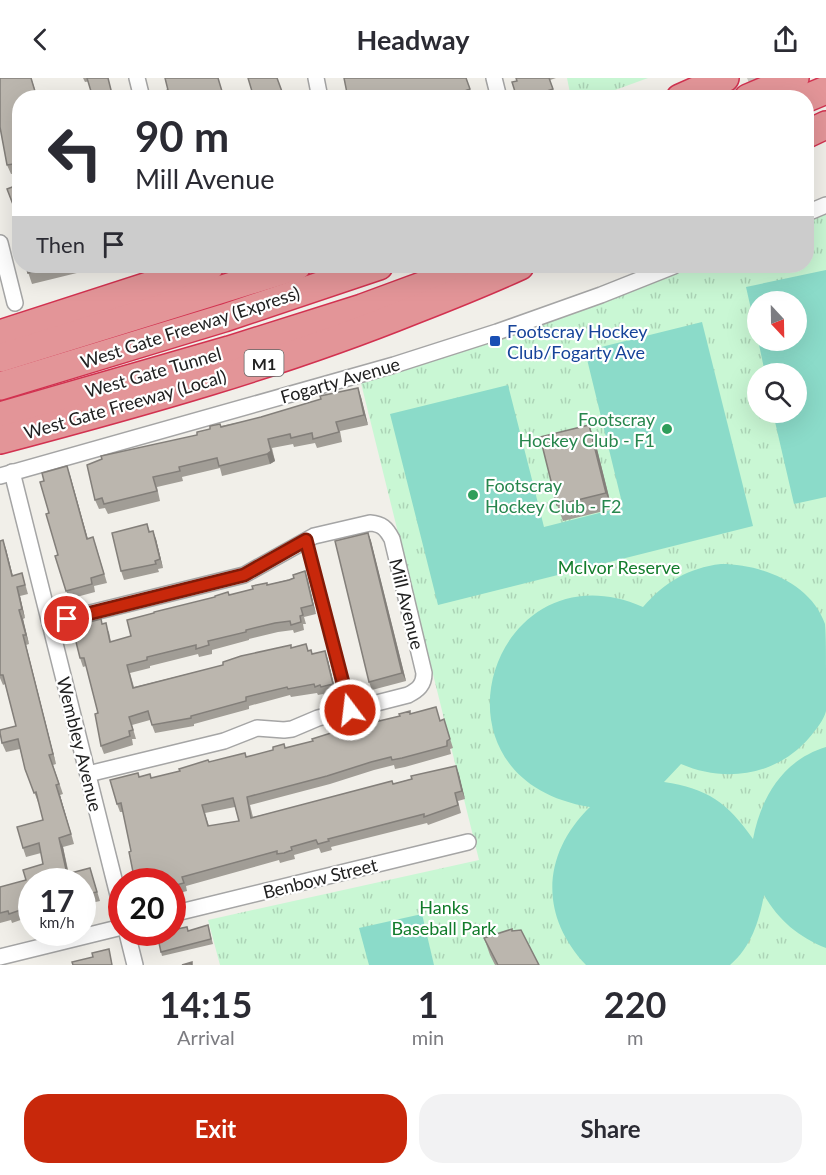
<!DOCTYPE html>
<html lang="en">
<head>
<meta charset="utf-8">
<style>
	body { margin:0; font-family:Lato,sans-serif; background:#f2f2f3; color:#2b2b33; height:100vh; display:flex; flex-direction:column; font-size:22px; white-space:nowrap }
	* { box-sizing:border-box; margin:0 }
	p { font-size:20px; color:#7c7c81 }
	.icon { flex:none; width:33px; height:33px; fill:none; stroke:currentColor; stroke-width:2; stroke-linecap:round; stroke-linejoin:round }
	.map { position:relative; height:887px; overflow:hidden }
	.panel { display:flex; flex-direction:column; background:#fff; flex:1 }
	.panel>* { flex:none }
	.guide { position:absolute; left:12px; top:12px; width:802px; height:183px; border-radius:24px; box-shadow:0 6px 24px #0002; background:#fff; color:#2b2b33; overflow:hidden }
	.needle { width:39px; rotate:158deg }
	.tools { position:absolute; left:747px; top:213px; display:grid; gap:12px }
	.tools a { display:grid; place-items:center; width:60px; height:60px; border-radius:50%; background:#fff; box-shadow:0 6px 24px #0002; font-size:30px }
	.speed { position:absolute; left:18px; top:790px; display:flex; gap:12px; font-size:30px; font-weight:700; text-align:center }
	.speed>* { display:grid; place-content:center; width:78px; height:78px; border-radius:50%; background:#fff; box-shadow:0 6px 24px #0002; line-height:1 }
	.speed small { font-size:15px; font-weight:400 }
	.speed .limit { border:9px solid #d22; background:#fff; color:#111 }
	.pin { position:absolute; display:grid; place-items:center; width:51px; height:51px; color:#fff; margin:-26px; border:3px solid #fff; border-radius:50%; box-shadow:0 2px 6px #0007 }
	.me { position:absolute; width:66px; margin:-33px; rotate:345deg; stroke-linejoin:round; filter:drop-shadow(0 0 4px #0008) }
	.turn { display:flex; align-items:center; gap:21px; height:126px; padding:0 24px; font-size:27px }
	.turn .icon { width:78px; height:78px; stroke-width:2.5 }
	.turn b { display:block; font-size:42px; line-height:51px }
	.then { display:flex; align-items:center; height:57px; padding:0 24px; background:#0003; gap:12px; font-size:22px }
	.eta { display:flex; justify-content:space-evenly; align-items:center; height:102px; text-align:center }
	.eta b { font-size:36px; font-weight:700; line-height:42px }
	.cta { display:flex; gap:12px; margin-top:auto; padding:12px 24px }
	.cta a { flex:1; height:69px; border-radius:24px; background:#c8280b; color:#fff; font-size:24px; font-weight:700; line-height:69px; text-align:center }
	.cta a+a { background:#f2f2f3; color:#2b2b33 }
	header { display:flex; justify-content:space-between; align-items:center; height:78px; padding:0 24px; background:#fff; font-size:27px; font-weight:700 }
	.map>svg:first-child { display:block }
</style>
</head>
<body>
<header><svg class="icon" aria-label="back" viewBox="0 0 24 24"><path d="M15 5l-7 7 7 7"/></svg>Headway<svg class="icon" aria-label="share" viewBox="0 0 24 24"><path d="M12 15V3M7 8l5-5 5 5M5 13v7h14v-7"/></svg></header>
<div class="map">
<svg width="826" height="887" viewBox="0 0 826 887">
	<defs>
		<pattern id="park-tufts" width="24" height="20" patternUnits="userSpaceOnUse" patternTransform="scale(1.5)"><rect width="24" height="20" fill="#c9f7d4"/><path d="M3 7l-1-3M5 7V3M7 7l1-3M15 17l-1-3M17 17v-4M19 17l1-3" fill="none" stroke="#acd3b6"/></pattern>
	</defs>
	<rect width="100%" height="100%" fill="#f1efe9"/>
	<g fill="url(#park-tufts)" fill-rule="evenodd">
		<polygon points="567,0 648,0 596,19 571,20"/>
		<path d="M 826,133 L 826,887 L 220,887 L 208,842 L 479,782 L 359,297 L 674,188 L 807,188 L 807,139 ZM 758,224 L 796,224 L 796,262 L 758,262 ZM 758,296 L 796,296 L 796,334 L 758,334 Z"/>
	</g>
	<g fill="#8bdbc9">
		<polygon points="826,192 826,419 794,426 773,335 796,334 796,296 765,295 758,262 796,262 796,224 758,224 758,262 746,209"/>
		<polygon points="702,244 753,448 438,527 390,336 508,307 544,449 623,429 585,273"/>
		<path d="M 721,486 C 761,486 811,505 825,546 C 826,559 826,578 826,592 C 826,605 826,621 826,633 C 824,642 815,653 809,660 C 776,698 725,705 681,686 L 664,704 C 707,710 728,725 753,761 C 761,719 783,682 826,669 L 826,870 C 799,859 779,843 764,817 C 759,844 751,869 730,887 L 586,887 C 539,837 542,776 590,729 C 415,701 493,463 643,529 C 665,504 688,490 721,486 Z"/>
		<polygon points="422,836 434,887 369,887 359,850"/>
	</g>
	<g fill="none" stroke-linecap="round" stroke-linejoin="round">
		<polyline stroke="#c7c6c1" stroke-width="27" stroke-dasharray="27 14" stroke-linecap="butt" points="711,20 756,0"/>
		<defs>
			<polyline id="service" points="306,462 350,631"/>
			<g id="minor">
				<polyline points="137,0 142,20"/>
				<polyline points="316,0 320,20"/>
				<polyline points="494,0 499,20"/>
				<polyline points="807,135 826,127"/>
				<polyline points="0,165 15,225"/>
				<polyline points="12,394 122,833"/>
				<polyline points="0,398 394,287 497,254 601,217 674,188"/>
				<path d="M 50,545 L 244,497 L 314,458 L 370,445 C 382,446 386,450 392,461 L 424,595 C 424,607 418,612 408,617 L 318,640 L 292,651 L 284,652 L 257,650 L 224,663 L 88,696"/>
				<polyline points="172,836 468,764"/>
				<polyline points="127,855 135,887"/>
				<polyline points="0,879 122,849"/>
			</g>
			<g id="motorway">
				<polyline points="680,20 725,0"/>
				<polyline points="748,20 795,0"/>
				<polyline points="807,20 826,12"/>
				<polyline points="807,56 826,47"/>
				<polyline points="0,256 210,188"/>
				<polyline points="0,280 297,188"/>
				<polyline points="0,308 224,240 379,188"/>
				<polyline points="0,338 229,272 362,230 476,188"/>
				<path d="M 0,362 C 140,325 280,286 414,232 C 450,218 485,204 520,188"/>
			</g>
		</defs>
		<use href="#service" stroke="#a5a5a5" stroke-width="10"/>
		<use href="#minor" stroke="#a5a5a5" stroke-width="18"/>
		<use href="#motorway" stroke="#d23250" stroke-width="30"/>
		<use href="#service" stroke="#fff" stroke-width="8"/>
		<use href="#minor" stroke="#fff" stroke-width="15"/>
		<use href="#motorway" stroke="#e39598" stroke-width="27"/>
	</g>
	<g fill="#a19d96" fill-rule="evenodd">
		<polygon points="0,0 31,0 38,20 20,20 20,95 11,96 7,87 0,49"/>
		<polygon points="83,0 109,0 85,4"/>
		<polygon points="466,0 473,20 348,20"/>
		<polygon points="516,0 556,0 550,2 556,20 517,20"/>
		<polygon points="20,106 20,137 17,138 7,111"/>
		<polygon points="26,188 88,188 89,192 32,206"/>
		<polygon points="361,319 368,347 340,353 342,364 317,370 315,365 294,369 293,366 272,370 275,383 270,386 222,398 220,390 182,399 183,403 157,409 160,423 108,436 105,430 99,431 95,422 197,357 221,348"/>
		<polygon points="595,363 612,431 563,443 557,427"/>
		<polygon points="70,397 88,461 96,468 107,505 94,508 95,514 69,521 55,478 58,477 49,435"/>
		<polygon points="147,446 150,454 156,461 163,490 158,491 159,494 124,502 121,493"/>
		<polygon points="368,455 371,463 406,603 372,612 369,604"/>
		<polygon points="0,463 6,471 13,498 22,495 28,516 20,518 25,540 23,541 29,566 26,567 56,686 53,687 63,716 60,717 74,766 63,769 69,796 90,790 100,823 82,827 82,804 32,804 32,838 12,845 11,842 0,845 0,809 26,802 43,786 41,775 26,779 23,770 43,742 39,724 38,724 25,691 20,671 6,674 2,665 16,648 5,606 3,607 0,600"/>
		<polygon points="305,493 316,536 304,539 306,546 303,546 304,552 294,555 293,552 278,554 249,561 249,562 212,572 212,576 199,579 198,576 150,588 150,590 130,595 134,609 292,570 309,573 313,576 325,573 328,582 336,615 324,618 323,616 318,617 317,615 291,619 290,617 249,628 249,631 194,646 194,648 155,655 150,642 132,647 136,661 132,661 133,667 104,676 101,668 98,635 86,588 83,589 80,580 103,546 109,554 111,564 131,558 229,517 294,500"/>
		<path d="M 410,636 L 441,642 L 444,641 L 453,670 L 450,671 L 451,676 L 405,689 L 395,691 L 394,687 L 374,692 L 330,706 L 250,727 L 253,739 L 393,706 L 456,688 L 465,721 L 458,723 L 461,735 L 428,747 L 427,745 L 331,769 L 332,772 L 321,775 L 319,770 L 294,777 L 295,781 L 287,783 L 280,785 L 279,782 L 186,808 L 187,813 L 172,817 L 172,804 L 131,773 L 123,734 L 120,734 L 117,726 L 140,699 L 152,700 L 180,693 L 209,684 L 246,679 L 286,670 L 313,663 L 358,648 ZM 235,729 L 239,743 L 209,748 L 205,735 Z"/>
		<polygon points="209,851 213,866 162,878 161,874 188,853"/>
		<polygon points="512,851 513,853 539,887 495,887 490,877 484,860"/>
	</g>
	<g fill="#837f7a">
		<polygon points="358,310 361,319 368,347 364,337"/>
		<polygon points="589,347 595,363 612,431 606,415"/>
		<polygon points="268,361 275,383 270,386 267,376"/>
		<polygon points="67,388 70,397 90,469 87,461"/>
		<polygon points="153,453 156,461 163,490 160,481"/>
		<polygon points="368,455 371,463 406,603 402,595"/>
		<polygon points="3,462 6,471 15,507 12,498"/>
		<polygon points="305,493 308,502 316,536 313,527"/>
		<polygon points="17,509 20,518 25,540 22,531"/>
		<polygon points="19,532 23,541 29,566 26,557"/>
		<polygon points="23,557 26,567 56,686 53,676"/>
		<polygon points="325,573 328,582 336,615 333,606"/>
		<polygon points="456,688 459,696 465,721 462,713"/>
		<polygon points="56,707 60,717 74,766 71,756"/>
		<polygon points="59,760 63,769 70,804 67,796"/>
	</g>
	<g fill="#bbb6ae" stroke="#837f7a" stroke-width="1.5" fill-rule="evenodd">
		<polygon points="0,0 31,0 37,20 20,20 20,85 7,87 0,49"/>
		<polygon points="87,0 108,0 113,20 93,20"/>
		<polygon points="165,0 218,0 224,20 163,20 162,14 168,12"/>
		<polygon points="248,0 277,0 284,19 288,18 289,20 254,20"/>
		<polygon points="344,0 466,0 470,11 462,14 464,20 443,20 443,19 440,20 348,20"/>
		<polygon points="516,0 549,0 553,11 526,20 517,20 512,4 517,3"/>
		<polygon points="20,106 20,127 14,129 7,111"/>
		<polygon points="20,149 20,163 16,150"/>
		<polygon points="26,188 58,188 28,195"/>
		<polygon points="358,310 364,337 336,344 339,354 313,361 312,355 291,360 290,356 268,361 271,373 267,376 219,388 217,380 179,389 180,393 153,399 157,413 104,426 102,420 95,422 87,387 102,381 101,378 197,357 197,354 210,351 210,348 220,346 221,349 261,339 321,321 320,318"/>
		<polygon points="589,347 606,415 557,427 540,359"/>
		<polygon points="67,388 87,461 93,459 104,496 91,500 92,506 66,513 55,478 58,477 46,436 49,435 40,404 44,403 42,395"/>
		<polygon points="147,446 149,454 153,453 160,481 155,483 156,486 121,493 112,455"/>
		<polygon points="368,455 402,595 369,604 335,463"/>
		<polygon points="3,462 12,498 22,495 25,507 17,509 22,531 19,532 26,557 23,557 53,676 49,677 59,706 56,707 71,756 59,760 67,796 90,790 97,814 82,817 82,804 32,804 32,828 9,836 8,833 0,835 0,809 26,802 23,792 43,786 39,765 23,770 17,749 43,742 36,714 34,715 25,691 18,661 2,665 0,655 0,652 16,648 3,597 0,597 0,463"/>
		<polygon points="305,493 313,527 301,530 303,537 300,538 301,544 291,547 290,543 275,545 246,552 246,554 208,563 209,567 196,571 196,567 147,579 147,582 127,587 133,610 223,587 223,584 241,578 291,567 291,570 306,566 308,573 311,572 312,576 325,573 333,606 321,609 320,607 315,609 314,606 288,611 287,609 246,619 246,623 191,638 191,640 152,647 148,633 129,639 133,652 129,653 130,658 101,668 95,636 98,635 84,580 80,580 74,556 76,555 74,548 101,541 102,546 106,545 110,564 131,558 127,542 154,535 154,534 215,519 215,518 228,514 229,517 253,511 252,508 267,505 267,507 289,502 294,500 293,497"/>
		<path d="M 436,629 L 440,643 L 444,641 L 450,661 L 447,663 L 447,668 L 402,680 L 392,682 L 391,679 L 371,684 L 327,698 L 247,719 L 251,740 L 392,703 L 393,706 L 412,701 L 411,698 L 456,688 L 462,713 L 455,715 L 458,727 L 424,739 L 424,736 L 328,761 L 329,763 L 318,766 L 316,762 L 291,769 L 292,772 L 284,775 L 277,776 L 277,773 L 182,799 L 184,805 L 172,808 L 172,804 L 135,804 L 129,774 L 131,773 L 121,725 L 117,726 L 110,702 L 138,695 L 139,699 L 150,696 L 151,700 L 180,693 L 179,691 L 208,682 L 209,684 L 245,675 L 246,679 L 273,672 L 273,669 L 284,666 L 285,670 L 313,663 L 312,661 L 347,650 L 347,647 L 357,645 L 358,648 L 379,642 L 379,643 L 400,638 L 399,636 L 410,633 L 410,636 ZM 233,720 L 239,743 L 208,748 L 202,727 Z"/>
		<polygon points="208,847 211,861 161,874 157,856 162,855 172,855 172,852 187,849 188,853"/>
		<polygon points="512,851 512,853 521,852 539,887 498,887 484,860"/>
		<polygon points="109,871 112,887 73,887 72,884 93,879 92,875"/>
		<polygon points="192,884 192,887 182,887"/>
	</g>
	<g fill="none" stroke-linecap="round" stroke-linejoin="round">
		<defs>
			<polyline id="route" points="67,541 244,497 306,462 350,632"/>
		</defs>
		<use href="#route" stroke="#821a07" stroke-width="15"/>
		<use href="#route" stroke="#c8280b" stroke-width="10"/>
	</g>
	<rect fill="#1a4fb4" stroke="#fff" stroke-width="2" x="489" y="257" width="12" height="12" rx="3"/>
	<g fill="#2e9e5b" stroke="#fff" stroke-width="2">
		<circle cx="667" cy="351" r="6"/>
		<circle cx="473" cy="417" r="6"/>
	</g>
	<g text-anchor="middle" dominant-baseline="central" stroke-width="4.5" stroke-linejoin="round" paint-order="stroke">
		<rect fill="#fff" stroke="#646464" stroke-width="1.5" x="244.5" y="272" width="39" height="26" rx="4.5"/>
		<g font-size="16" font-weight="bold" fill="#212121">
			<text x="264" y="285">M1</text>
		</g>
		<g font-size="18" fill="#212121" stroke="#fff">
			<text transform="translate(190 249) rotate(-18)">West Gate Freeway (Express)</text>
			<text transform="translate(153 294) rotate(-16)">West Gate Tunnel</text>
			<text transform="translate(340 302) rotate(-16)">Fogarty Avenue</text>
			<text transform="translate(125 326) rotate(-16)">West Gate Freeway (Local)</text>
			<text transform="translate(407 526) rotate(76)">Mill Avenue</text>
			<text transform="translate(80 666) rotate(76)">Wembley Avenue</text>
			<text transform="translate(320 800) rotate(-14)">Benbow Street</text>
		</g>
		<g font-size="18" fill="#164399" stroke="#fff" text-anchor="start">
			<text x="507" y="253">Footscray Hockey<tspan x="507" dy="21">Club/Fogarty Ave</tspan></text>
		</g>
		<g font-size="18" fill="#27864d" stroke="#fff" text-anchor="end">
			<text x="655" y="341">Footscray<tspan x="655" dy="21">Hockey Club - F1</tspan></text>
			<text x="485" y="407" text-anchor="start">Footscray<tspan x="485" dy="21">Hockey Club - F2</tspan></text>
		</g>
		<g font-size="18" fill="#127c2b" stroke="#fff">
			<text x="619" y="489">McIvor Reserve</text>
			<text x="444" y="829">Hanks<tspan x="444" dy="21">Baseball Park</tspan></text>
		</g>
	</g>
</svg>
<div class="tools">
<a><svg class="needle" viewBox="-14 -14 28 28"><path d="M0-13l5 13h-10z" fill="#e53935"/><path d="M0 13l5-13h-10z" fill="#7c7c81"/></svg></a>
<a><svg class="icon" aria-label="search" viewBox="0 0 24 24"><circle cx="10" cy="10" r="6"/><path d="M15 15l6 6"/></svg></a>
</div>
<div class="speed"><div>17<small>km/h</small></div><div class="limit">20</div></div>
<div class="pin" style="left:67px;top:541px;background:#d93025"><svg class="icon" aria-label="arrive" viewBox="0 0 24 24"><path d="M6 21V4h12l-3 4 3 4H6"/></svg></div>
<svg class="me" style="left:350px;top:632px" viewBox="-20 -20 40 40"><circle r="17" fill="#c8280b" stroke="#fff" stroke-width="3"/><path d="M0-11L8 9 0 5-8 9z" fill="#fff"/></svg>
<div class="guide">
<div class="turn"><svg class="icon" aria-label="left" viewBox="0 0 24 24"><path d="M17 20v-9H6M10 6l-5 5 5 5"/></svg><div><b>90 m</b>Mill Avenue</div></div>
<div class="then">Then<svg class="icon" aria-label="arrive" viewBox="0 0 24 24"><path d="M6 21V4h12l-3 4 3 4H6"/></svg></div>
</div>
</div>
<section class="panel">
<div class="eta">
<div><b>14:15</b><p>Arrival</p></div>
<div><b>1</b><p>min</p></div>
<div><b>220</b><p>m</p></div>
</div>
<div class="cta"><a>Exit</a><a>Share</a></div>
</section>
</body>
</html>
